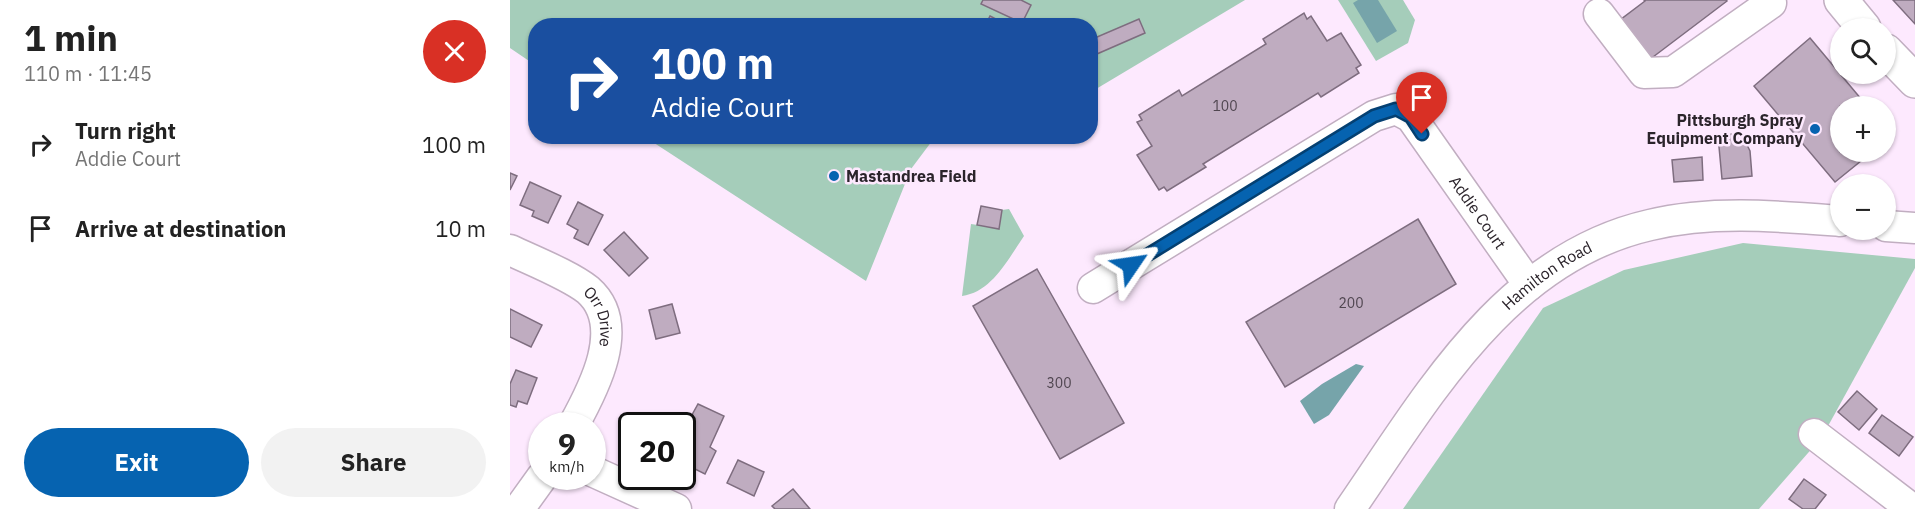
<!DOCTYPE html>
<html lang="en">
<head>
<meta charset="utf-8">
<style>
	body { margin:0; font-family:"IBM Plex Sans",sans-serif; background:#f2f2f2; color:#222; height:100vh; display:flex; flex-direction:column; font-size:22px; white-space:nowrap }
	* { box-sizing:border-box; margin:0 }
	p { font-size:20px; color:#767676 }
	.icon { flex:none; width:33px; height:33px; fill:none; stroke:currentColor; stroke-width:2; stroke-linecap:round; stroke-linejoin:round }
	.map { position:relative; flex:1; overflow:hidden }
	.side { display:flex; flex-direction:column; background:#fff; width:510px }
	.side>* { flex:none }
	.banner { position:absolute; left:18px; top:18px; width:570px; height:126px; border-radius:24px; box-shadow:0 2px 4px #0004; background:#1a4fa0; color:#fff; overflow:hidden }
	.controls { position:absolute; left:1320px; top:18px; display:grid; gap:12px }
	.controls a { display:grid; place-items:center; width:66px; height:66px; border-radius:50%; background:#fff; box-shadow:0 2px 4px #0004; font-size:30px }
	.speed { position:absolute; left:18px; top:412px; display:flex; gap:12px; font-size:30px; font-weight:700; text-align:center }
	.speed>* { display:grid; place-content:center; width:78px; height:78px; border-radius:50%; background:#fff; box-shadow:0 2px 4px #0004; line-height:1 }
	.speed small { font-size:15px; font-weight:400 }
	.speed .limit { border:3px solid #111; border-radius:9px; background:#fff; color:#111 }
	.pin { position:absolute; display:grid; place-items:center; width:51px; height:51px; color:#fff; margin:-62px -26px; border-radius:50% 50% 50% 0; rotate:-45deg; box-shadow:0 0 6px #0007 }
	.pin .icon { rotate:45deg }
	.me { position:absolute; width:66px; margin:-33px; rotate:58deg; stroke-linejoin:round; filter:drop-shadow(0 0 4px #0008) }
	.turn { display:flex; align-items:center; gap:21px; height:126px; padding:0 24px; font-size:27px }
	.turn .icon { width:78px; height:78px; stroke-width:2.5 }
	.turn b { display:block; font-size:42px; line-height:51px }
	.round { display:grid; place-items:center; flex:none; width:63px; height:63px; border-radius:32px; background:#f2f2f2 }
	.headline { display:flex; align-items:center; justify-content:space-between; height:102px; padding:0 24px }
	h1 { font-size:36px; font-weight:700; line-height:45px }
	.primary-button { display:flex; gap:12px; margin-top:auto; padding:12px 24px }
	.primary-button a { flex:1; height:69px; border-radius:36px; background:#0663b0; color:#fff; font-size:24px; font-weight:700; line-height:69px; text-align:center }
	.primary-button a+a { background:#f2f2f2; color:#222 }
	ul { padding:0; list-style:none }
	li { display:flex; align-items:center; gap:18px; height:84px; padding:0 24px }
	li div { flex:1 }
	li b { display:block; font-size:22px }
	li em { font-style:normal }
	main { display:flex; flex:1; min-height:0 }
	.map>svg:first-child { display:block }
</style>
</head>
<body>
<main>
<section class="side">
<div class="headline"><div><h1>1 min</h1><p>110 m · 11:45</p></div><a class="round" style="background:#d93025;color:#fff"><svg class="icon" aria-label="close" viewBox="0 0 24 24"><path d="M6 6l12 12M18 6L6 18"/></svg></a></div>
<ul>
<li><svg class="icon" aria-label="right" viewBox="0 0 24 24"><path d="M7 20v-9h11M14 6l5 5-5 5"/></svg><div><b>Turn right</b><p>Addie Court</p></div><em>100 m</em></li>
<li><svg class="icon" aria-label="arrive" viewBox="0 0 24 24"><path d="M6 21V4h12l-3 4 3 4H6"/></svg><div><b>Arrive at destination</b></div><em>10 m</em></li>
</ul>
<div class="primary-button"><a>Exit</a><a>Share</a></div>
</section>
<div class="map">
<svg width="1405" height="509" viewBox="0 0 1405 509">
	<rect width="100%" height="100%" fill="#fde9fe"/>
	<g fill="#a5cdba">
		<polygon points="0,0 735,0 581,92 580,26 26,26 25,65 0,48"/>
		<polygon points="828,0 893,0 905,20 898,43 866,61"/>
		<polygon points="135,137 425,137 401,169 356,281"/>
		<path d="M 499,209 L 514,236 C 498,259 482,292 452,296 L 461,224 L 488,228 L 492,210 Z"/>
		<polygon points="1233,243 1405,259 1405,268 1312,437 1249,509 893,509 1033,308 1114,270"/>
	</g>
	<g fill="#76a4aa">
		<polygon points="848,0 868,0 887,31 867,43 843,3"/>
		<polygon points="846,364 854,366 819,415 804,424 790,401 812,384"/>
	</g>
	<g fill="#bfacc0" stroke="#7e6d7f" stroke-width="1.5">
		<polygon points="473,0 511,0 521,5 512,23 471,4"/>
		<polygon points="1134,0 1216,0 1217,1 1139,60 1110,20 1135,1"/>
		<polygon points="1383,0 1405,0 1405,24"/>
		<polygon points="794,13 797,19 801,16 817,41 831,33 851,65 846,68 849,73 811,97 808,93 693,164 696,167 657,191 654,187 649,190 627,155 642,146 627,122 632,120 629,115 669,90 672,96 756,44 753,39"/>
		<polygon points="480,16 499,26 475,26"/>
		<polygon points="629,19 635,33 580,57 580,40"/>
		<polygon points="1300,38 1357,106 1330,106 1330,152 1362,152 1325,182 1244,86"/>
		<polygon points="1231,133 1240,151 1242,176 1212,179 1208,136"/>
		<polygon points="1192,157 1193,180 1164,182 1162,160"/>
		<polygon points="0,173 7,176 0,190"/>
		<polygon points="20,182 51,196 38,223 22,216 24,211 10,205"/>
		<polygon points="68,202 93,215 78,245 64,238 68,230 57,224"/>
		<polygon points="471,206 492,210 489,229 467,225"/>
		<polygon points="908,219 946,284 775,387 736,322"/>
		<polygon points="114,232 138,258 119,276 94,250"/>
		<polygon points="527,269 614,423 550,459 463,306"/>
		<polygon points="162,304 170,333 146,339 139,310"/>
		<polygon points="0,309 32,325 21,347 0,337"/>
		<polygon points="6,370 27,378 17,404 8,401 6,407 0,405 0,384"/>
		<polygon points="1347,391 1367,409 1349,430 1328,412"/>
		<polygon points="188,404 214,416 200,447 206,451 195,474 177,465 173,473 172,433"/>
		<polygon points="129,414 155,426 123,426"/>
		<polygon points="1372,415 1403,437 1389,456 1359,433"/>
		<polygon points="228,460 254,472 244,496 217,483"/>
		<polygon points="1294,479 1316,495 1305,509 1293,509 1279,499"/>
		<polygon points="283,489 300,509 265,509 262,506"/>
	</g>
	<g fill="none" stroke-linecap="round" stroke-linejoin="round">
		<defs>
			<g id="minor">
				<polyline points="1089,14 1134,73 1163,72 1261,3 1259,0"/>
				<polyline points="1376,226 1405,228"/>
				<path id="s1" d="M 0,250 C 23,261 59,275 78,290 C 118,325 83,390 63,426"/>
				<path id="s2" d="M 583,288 L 864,116 L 886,109 L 901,117 L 1019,285"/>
				<polyline points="1304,434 1402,509"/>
				<polyline points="82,471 166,509"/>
				<polyline points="9,509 32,477"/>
				<path id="s3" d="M 840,509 C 918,396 995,258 1140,225 C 1202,210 1267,216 1330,221"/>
			</g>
			<g id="major">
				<polyline points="1331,0 1354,28"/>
				<polyline points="1376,51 1405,81"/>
			</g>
		</defs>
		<use href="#minor" stroke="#c1aec1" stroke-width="33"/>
		<use href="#major" stroke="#c1aec1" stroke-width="36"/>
		<use href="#minor" stroke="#fff" stroke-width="30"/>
		<use href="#major" stroke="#fff" stroke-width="33"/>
	</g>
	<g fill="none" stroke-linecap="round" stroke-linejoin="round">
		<defs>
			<polyline id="route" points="621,265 864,116 886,109 901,117 912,134"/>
		</defs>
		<use href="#route" stroke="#044072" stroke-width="15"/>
		<use href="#route" stroke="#0663b0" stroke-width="10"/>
	</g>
	<g fill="#0663b0" stroke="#fde9fe" stroke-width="2">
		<circle cx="1305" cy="129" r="6"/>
		<circle cx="324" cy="176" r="6"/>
	</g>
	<g text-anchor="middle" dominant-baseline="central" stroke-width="5" stroke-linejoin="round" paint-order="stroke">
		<g font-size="14" fill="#504650">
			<text x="715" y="106">100</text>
			<text x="841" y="303">200</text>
			<text x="549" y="383">300</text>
		</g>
		<g font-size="16" font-weight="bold" fill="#2b242b" stroke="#fde9fe" text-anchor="end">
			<text x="1293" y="120">Pittsburgh Spray<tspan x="1293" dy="18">Equipment Company</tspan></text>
			<text x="336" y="176" text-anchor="start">Mastandrea Field</text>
		</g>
		<g font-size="16" fill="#2b242b" stroke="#fde9fe">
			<text stroke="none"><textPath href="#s2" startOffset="486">Addie Court</textPath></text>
			<text stroke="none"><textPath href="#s3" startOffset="308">Hamilton Road</textPath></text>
			<text stroke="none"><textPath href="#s1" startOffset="118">Orr Drive</textPath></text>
		</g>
	</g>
</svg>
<div class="controls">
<a><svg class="icon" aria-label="search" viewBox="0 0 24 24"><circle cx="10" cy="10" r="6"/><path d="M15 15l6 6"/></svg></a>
<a>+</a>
<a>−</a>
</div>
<div class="speed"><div>9<small>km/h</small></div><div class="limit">20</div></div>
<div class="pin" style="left:912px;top:134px;background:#d93025"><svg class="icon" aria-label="arrive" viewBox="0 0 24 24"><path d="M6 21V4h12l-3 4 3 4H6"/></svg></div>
<svg class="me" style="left:621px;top:265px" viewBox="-20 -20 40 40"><path d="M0-17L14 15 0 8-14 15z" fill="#0663b0" stroke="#fff" stroke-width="4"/></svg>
<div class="banner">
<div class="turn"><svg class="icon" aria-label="right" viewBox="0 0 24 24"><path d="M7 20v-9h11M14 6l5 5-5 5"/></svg><div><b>100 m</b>Addie Court</div></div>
</div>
</div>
</main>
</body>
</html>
